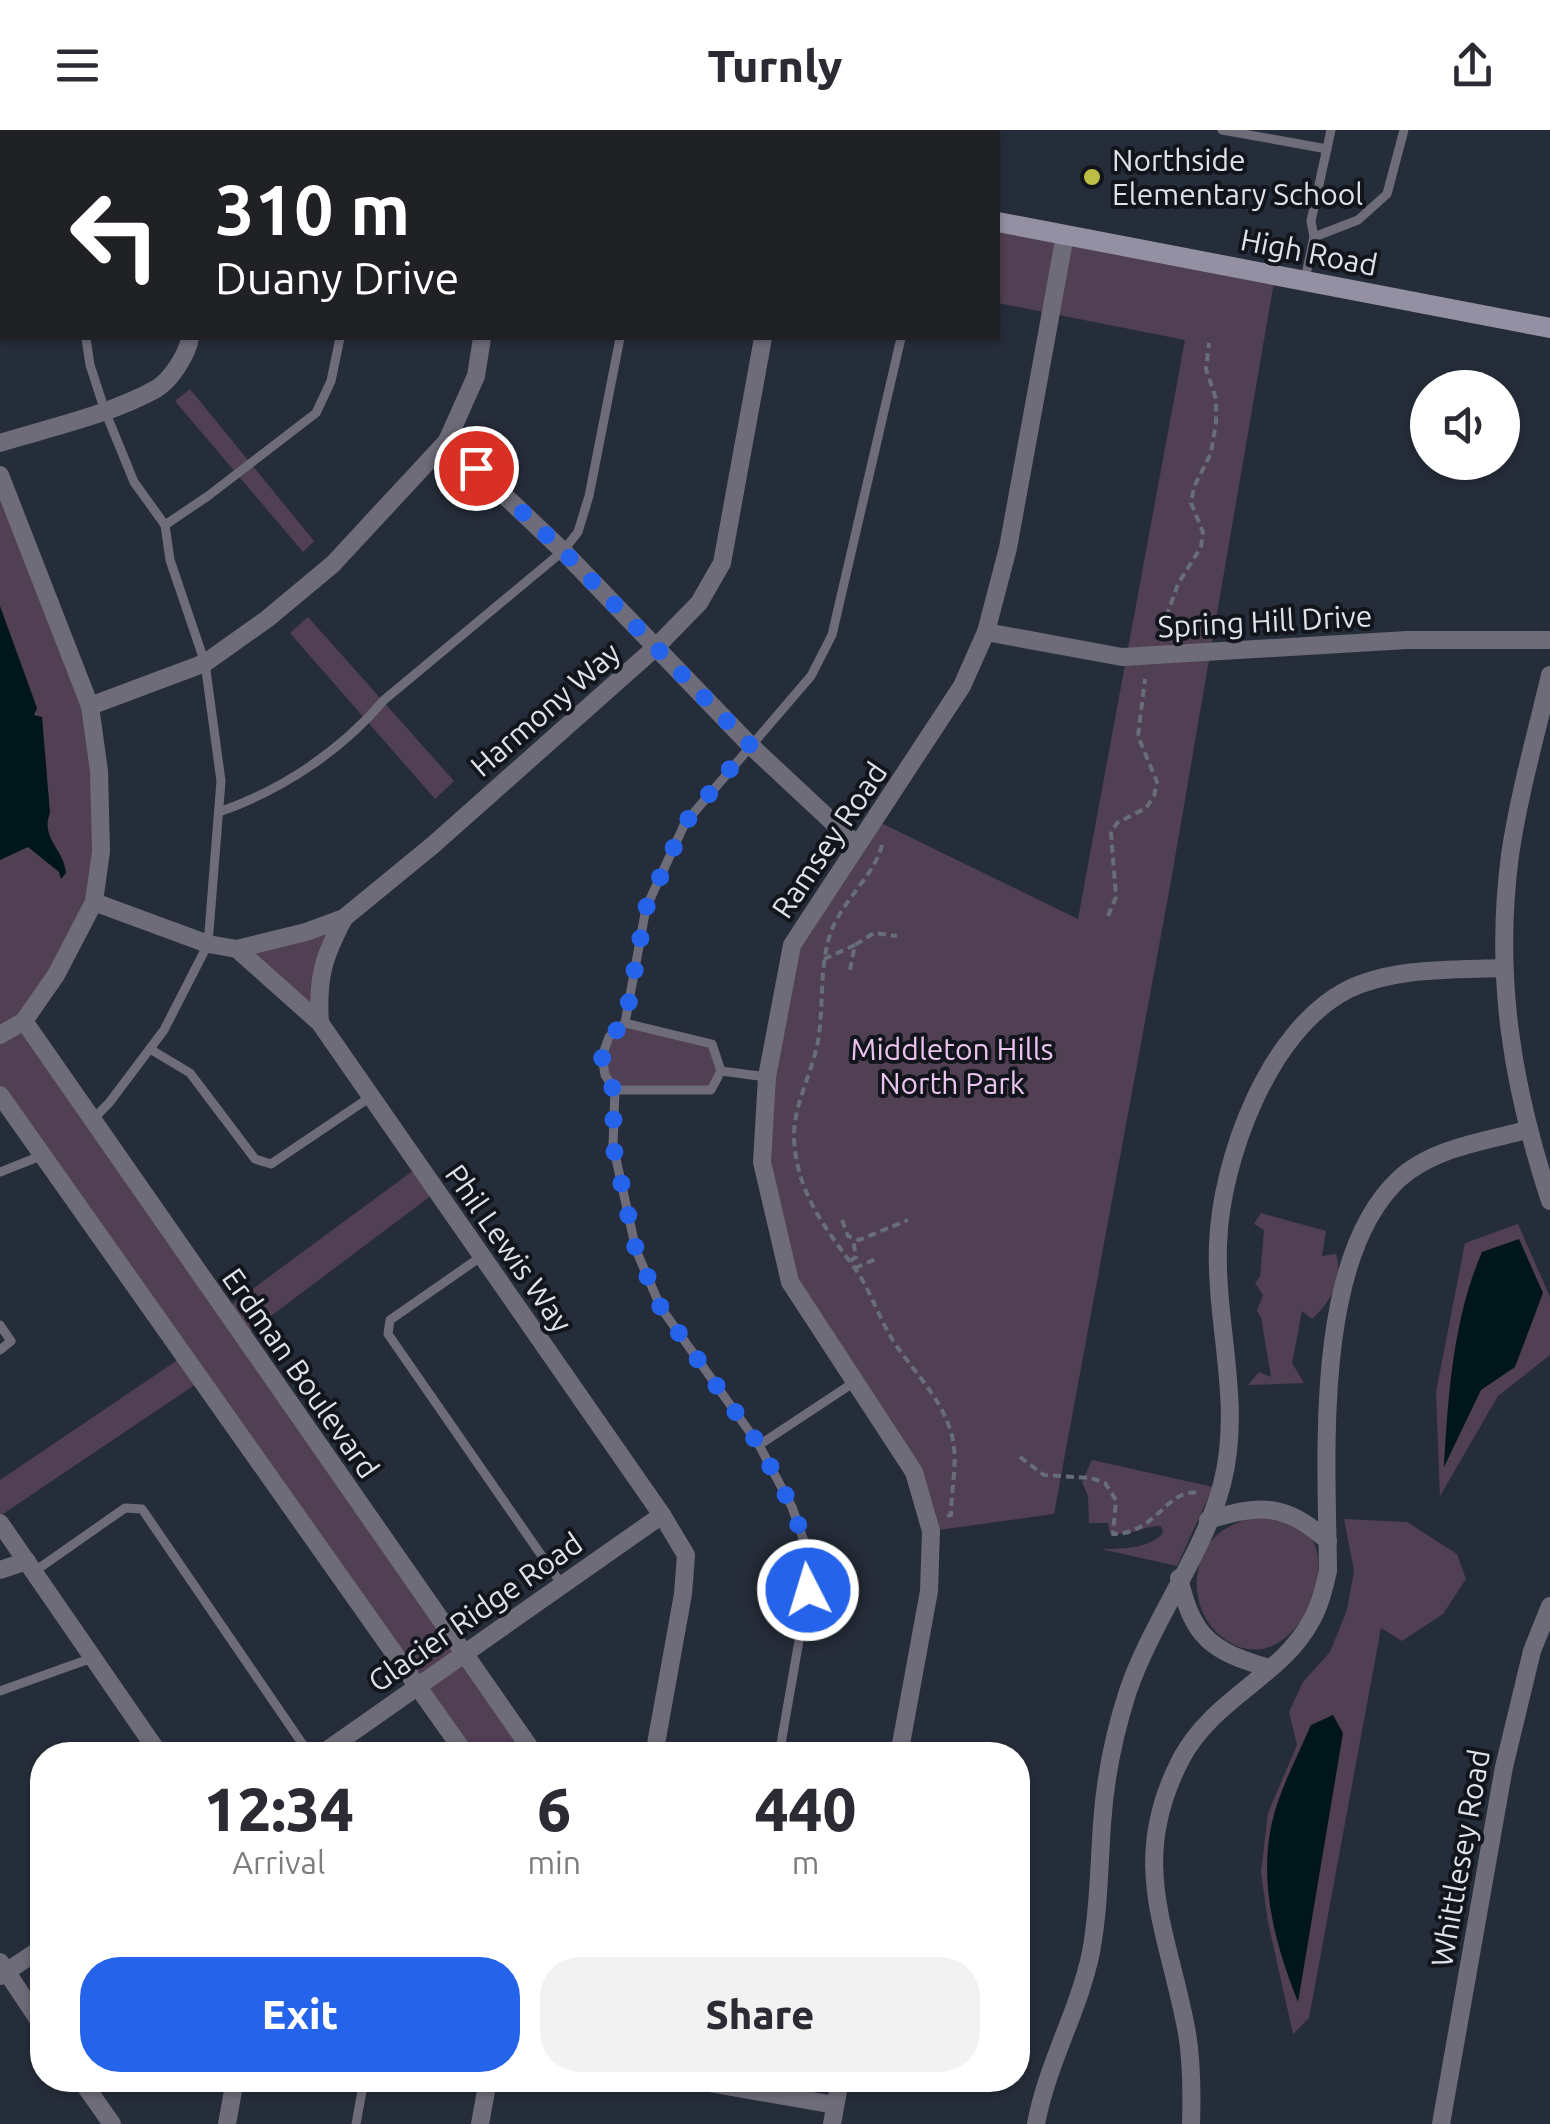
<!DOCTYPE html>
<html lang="en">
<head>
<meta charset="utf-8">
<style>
	body { margin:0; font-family:Ubuntu,sans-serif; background:#f2f2f3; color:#2b2b33; height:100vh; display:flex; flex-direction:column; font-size:38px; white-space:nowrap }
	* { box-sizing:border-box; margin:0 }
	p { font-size:32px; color:#7c7c81 }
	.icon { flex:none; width:55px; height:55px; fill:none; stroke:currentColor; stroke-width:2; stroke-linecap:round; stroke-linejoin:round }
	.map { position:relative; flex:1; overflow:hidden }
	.details { position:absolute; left:30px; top:1612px; width:1000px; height:350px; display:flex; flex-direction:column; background:#fff; border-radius:40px; box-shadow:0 2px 8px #0004 }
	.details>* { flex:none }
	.banner { position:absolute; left:0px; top:0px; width:1000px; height:210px; box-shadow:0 2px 8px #0004; background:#202124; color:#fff; overflow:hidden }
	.buttons { position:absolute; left:1410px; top:240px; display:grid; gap:20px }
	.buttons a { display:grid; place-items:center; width:110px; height:110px; border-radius:50%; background:#fff; box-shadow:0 2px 8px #0004; font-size:50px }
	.pin { position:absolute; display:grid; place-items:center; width:85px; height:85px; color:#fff; margin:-42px; border:5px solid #fff; border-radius:50%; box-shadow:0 2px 10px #0007 }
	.me { position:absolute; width:110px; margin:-55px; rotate:355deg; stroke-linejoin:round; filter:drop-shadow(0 0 8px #0008) }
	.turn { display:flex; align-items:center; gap:35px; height:210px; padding:0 50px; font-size:45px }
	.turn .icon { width:130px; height:130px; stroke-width:2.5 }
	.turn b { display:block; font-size:70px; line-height:85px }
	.eta { display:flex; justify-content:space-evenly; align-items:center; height:170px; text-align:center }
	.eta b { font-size:60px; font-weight:800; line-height:70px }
	.primary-button { display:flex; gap:20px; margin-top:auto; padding:20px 50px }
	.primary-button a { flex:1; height:115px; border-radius:40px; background:#2563eb; color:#fff; font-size:40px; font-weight:800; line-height:115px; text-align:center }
	.primary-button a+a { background:#f2f2f3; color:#2b2b33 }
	header { display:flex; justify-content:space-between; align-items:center; height:130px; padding:0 50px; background:#fff; font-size:45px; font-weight:800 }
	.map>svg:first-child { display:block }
</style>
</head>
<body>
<header><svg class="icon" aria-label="menu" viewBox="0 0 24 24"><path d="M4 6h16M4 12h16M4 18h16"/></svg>Turnly<svg class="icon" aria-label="share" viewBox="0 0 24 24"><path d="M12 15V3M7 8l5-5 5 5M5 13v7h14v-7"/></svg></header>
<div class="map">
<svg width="1550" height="1994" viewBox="0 0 1550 1994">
	<rect width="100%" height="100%" fill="#262d3a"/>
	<g fill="#513f53">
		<polygon points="998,92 1275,146 1171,751 1054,1384 931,1401 914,1342 790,1152 762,1032 792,815 875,690 1078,789 1185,210 998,173"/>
		<polygon points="190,259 314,411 303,422 175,271"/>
		<polygon points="0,345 90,576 94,772 24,891 224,1180 418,1037 436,1062 243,1207 535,1625 466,1625 202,1250 0,1386 0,1350 185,1225 0,965"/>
		<polygon points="308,487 454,651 435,669 290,503"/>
		<polygon points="344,788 325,825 320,893 237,819"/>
		<path d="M 625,893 L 712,914 L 721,941 L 711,960 L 615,960 C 603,928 596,918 625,893 Z"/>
		<path d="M 1261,1083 L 1326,1101 L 1322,1126 L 1336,1124 C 1344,1149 1330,1173 1312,1189 L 1302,1181 L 1292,1233 L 1304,1253 L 1248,1255 L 1259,1242 L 1271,1247 L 1261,1187 L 1257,1181 L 1263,1165 L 1255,1153 L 1260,1147 L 1264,1100 L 1254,1094 Z"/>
		<polygon points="1518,1094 1550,1167 1550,1225 1498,1266 1440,1366 1436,1262 1465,1113"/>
		<path d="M 1092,1330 L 1213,1357 L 1177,1436 L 1101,1419 C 1121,1419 1149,1419 1163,1403 L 1161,1396 C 1141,1396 1131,1407 1110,1403 L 1108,1393 L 1089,1393 L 1088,1366 L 1082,1352 Z"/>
		<path d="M 1251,1388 C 1260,1388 1272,1386 1282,1388 C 1364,1404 1293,1572 1217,1503 C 1191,1479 1189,1430 1217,1405 C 1227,1396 1238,1392 1251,1388 Z"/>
		<polygon points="1344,1389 1407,1392 1457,1424 1466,1449 1443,1484 1402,1511 1381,1498 1309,1888 1293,1904 1268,1792 1261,1742 1268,1683 1297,1615 1289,1582 1303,1552 1330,1522 1347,1480 1354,1441"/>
	</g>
	<g fill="#001618">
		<path d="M 0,476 L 37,578 L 34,585 L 42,587 L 50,683 C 40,708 64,719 66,743 L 61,749 L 59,742 L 28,717 L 0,730 Z"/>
		<path d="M 1519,1109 L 1543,1163 L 1515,1237 L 1481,1260 L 1444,1337 C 1448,1266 1453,1189 1482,1122 Z"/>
		<path d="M 1333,1585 L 1343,1603 L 1298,1872 C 1274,1812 1256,1745 1275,1681 C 1284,1651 1299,1623 1311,1595 Z"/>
	</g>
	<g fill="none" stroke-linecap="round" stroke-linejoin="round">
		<g stroke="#676d79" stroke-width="4" stroke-dasharray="8 5" stroke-linecap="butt">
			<polyline points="1162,499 1178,454 1201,417 1203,402 1191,373 1194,357 1211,323 1216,293 1216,269 1206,239 1209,213"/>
			<path d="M 882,715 C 876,742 844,770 832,799 C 819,833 824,868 819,904 C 815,939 793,973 794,1008 C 796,1061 825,1098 854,1137 C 872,1162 880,1193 898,1218 C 917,1245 941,1269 951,1302 C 959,1330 951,1357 951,1385 L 946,1386"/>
			<polyline points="1108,786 1116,767 1111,703 1117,693 1146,678 1154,666 1157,652 1138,606 1145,549"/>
			<polyline points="824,829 855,815"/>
			<polyline points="850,840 855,815 874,803 897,806"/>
			<polyline points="842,1090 848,1106 859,1110 908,1090"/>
			<polyline points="850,1131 856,1127 853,1109"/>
			<polyline points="855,1138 878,1128"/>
			<path d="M 1020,1327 L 1044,1345 L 1091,1348 L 1105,1353 L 1116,1370 L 1113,1404 C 1157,1404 1167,1357 1199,1363"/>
		</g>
		<g stroke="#6e6c79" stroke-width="9">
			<polyline points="1222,0 1327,19"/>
			<polyline points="652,2 652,0"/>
			<polyline points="1314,107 1358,90 1387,64 1404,0"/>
			<polyline points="1305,149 1314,107 1311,91 1331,0"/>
			<polyline points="86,208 90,235 105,281 134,352 165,395 170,430 205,533 221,651 208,814 164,900 109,973 93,989"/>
			<polyline points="165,395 208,366 316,283 331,251 340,208"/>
			<path d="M 219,682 C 282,660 341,621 384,570 L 563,421 L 578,402 L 589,366 L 620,208"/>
			<polyline points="150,919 190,943 255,1029 271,1034 369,968"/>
			<polyline points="721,941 767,947"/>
			<polyline points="615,960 711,960 721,941 712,914 625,893"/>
			<polyline points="0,1042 43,1025"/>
			<polyline points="482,1126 390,1190 388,1204 562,1455"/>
			<polyline points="0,1195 11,1211 0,1220"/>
			<polyline points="759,1315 856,1251"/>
			<polyline points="35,1441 125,1378 142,1379 310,1625"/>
			<polyline points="0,1561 92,1528"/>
			<polyline points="779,1625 808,1459 805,1414 792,1377 759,1315 661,1178 636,1120 613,1015 615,960 605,945 602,926 609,907 625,893 646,778 685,693 811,546 832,505 901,208"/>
			<polyline points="356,1994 364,1950"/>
		</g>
		<g stroke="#6e6c79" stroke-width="18">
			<polyline points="228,2 229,0"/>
			<polyline points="447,311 563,421 750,615 857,715"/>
			<path d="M 0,313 C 51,297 109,285 156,259 C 171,250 187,225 190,208"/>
			<polyline points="0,345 90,576 99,641 101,721 94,772 56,845 24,891 0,905"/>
			<polyline points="986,502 1122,527 1407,510 1550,510"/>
			<path d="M 1550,545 C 1536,605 1519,664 1510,725 C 1494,847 1512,955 1550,1071"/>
			<polyline points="90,576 205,533 267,489 333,434 447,311 476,246 482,208"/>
			<polyline points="94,772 208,814 237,819 320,893 662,1385 686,1425 683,1464 654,1625"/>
			<polyline points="237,819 306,802 344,788 433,715 656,517 699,473 722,433 763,208"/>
			<polyline points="24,891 535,1625"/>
			<path d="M 320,893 C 317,848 323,828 344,788"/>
			<polyline points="0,965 466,1625"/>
			<path d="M 1208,1390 C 1262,1374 1284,1373 1328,1411"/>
			<polyline points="0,1393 160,1625"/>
			<polyline points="0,1440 27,1431"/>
			<path d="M 1179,1448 C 1193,1508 1211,1521 1269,1538"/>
			<polyline points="320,1625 662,1385"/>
			<polyline points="899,1625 929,1461 931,1401 914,1342 790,1152 762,1032 767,947 792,815 962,556 986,502 1008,418 1065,105"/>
			<polyline points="0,1832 42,1895"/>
			<polyline points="0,1846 42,1818"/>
			<polyline points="81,1950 112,1994"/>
			<polyline points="692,1950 835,1975"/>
			<polyline points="227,1994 235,1950"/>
			<polyline points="480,1994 488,1950"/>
			<polyline points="832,1994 840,1950"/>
			<path d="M 1036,1994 C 1047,1934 1079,1881 1091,1822 C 1099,1780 1099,1736 1102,1694 C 1105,1648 1114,1604 1128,1561 C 1152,1491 1204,1423 1222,1354 C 1243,1274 1215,1195 1218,1114 C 1221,1030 1268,901 1347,860 C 1394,837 1453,840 1504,838"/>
			<path d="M 1191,1994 C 1192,1963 1192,1933 1187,1903 C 1168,1799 1127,1733 1181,1629 C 1213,1568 1282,1546 1311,1491 C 1320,1476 1324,1458 1328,1441 C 1327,1332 1312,1130 1399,1049 C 1432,1018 1485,1011 1527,1000"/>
			<polyline points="1441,1994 1504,1637 1532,1521 1550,1476"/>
		</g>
		<g stroke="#9390a3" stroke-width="20">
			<polyline points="517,0 530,2"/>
			<polyline points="998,92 1550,198"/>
		</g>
	</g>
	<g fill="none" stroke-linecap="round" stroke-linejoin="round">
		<polyline stroke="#2563eb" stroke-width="18" stroke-dasharray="0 32.4" points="476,338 563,421 750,615 685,693 646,778 625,893 609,907 602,926 604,946 614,960 613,1015 636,1120 661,1178 759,1315 792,1377 805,1414 808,1460"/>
	</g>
	<circle fill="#bcbf44" stroke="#12151b" stroke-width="4" cx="1092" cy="47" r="10"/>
	<g text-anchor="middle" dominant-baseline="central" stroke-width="8" stroke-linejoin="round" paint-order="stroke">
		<g font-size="30" fill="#dee2eb" stroke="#12151b" text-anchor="start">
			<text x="1112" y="30">Northside<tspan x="1112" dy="34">Elementary School</tspan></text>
		</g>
		<g font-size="30" fill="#dee2eb" stroke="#12151b">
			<text transform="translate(1309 122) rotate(11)">High Road</text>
			<text transform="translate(1265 491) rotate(-3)">Spring Hill Drive</text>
			<text transform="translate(545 579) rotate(-41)">Harmony Way</text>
			<text transform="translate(829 710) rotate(-56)">Ramsey Road</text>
			<text transform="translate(509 1118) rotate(55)">Phil Lewis Way</text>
			<text transform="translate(301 1243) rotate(55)">Erdman Boulevard</text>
			<text transform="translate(475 1482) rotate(-35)">Glacier Ridge Road</text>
			<text transform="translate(1460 1728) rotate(-80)">Whittlesey Road</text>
		</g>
		<g font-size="30" fill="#eac3ee" stroke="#12151b">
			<text x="952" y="919">Middleton Hills<tspan x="952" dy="34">North Park</tspan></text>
		</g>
	</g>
</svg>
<div class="buttons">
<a><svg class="icon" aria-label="sound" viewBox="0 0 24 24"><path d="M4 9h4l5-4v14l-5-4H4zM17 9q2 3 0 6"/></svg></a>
</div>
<div class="pin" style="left:476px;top:338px;background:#d93025"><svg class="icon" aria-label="arrive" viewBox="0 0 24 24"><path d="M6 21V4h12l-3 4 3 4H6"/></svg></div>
<svg class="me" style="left:808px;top:1460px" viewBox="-20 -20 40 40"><circle r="17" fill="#2563eb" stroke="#fff" stroke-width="3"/><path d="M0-11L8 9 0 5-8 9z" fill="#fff"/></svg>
<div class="banner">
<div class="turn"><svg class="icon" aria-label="left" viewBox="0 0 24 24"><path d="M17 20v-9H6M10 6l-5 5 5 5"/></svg><div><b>310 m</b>Duany Drive</div></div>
</div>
<section class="details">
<div class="eta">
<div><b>12:34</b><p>Arrival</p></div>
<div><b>6</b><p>min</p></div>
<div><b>440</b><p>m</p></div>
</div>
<div class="primary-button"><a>Exit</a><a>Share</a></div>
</section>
</div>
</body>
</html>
